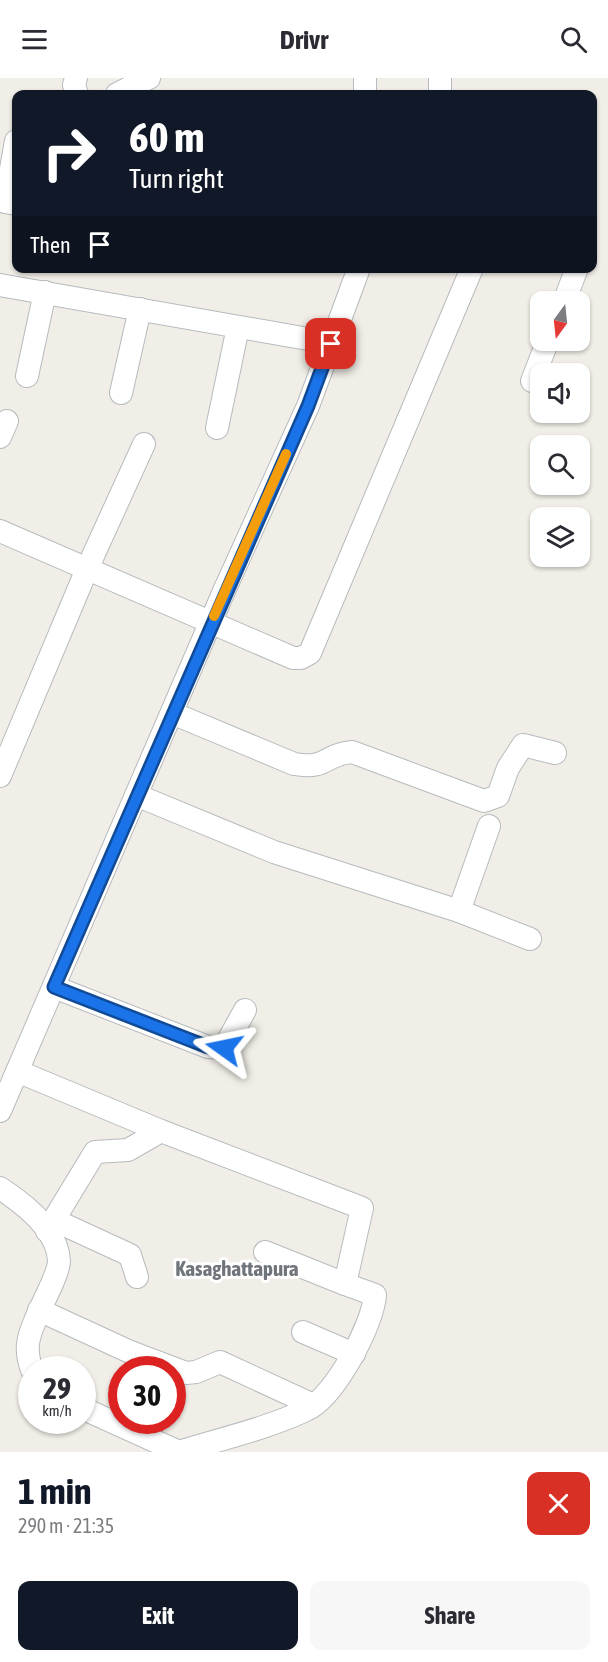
<!DOCTYPE html>
<html lang="en">
<head>
<meta charset="utf-8">
<style>
	body { margin:0; font-family:"Asap Condensed",sans-serif; background:#f7f7f7; color:#2b2b33; height:100vh; display:flex; flex-direction:column; font-size:22px; white-space:nowrap }
	* { box-sizing:border-box; margin:0 }
	p { font-size:20px; color:#7c7c81 }
	.icon { flex:none; width:33px; height:33px; fill:none; stroke:currentColor; stroke-width:2; stroke-linecap:round; stroke-linejoin:round }
	.map { position:relative; height:1374px; overflow:hidden }
	.side { display:flex; flex-direction:column; background:#fff; flex:1 }
	.side>* { flex:none }
	.hud { position:absolute; left:12px; top:12px; width:585px; height:183px; border-radius:12px; box-shadow:0 2px 4px #0004; background:#111827; color:#fff; overflow:hidden }
	.needle { width:39px; rotate:195deg }
	.tools { position:absolute; left:530px; top:213px; display:grid; gap:12px }
	.tools a { display:grid; place-items:center; width:60px; height:60px; border-radius:12px; background:#fff; box-shadow:0 2px 4px #0004; font-size:30px }
	.speed { position:absolute; left:18px; top:1278px; display:flex; gap:12px; font-size:30px; font-weight:700; text-align:center }
	.speed>* { display:grid; place-content:center; width:78px; height:78px; border-radius:50%; background:#fff; box-shadow:0 2px 4px #0004; line-height:1 }
	.speed small { font-size:15px; font-weight:400 }
	.speed .limit { border:9px solid #d22; background:#fff; color:#111 }
	.pin { position:absolute; display:grid; place-items:center; width:51px; height:51px; color:#fff; margin:-26px; border-radius:12px; box-shadow:0 3px 9px #0006 }
	.me { position:absolute; width:66px; margin:-33px; rotate:282deg; stroke-linejoin:round; filter:drop-shadow(0 0 4px #0008) }
	.turn { display:flex; align-items:center; gap:21px; height:126px; padding:0 18px; font-size:27px }
	.turn .icon { width:78px; height:78px; stroke-width:2.5 }
	.turn b { display:block; font-size:42px; line-height:51px }
	.then { display:flex; align-items:center; height:57px; padding:0 18px; background:#0003; gap:12px; font-size:22px }
	.round { display:grid; place-items:center; flex:none; width:63px; height:63px; border-radius:12px; background:#f7f7f7 }
	.headline { display:flex; align-items:center; justify-content:space-between; height:102px; padding:0 18px }
	h1 { font-size:36px; font-weight:700; line-height:45px; color:#111827 }
	.primary-button { display:flex; gap:12px; margin-top:auto; padding:12px 18px }
	.primary-button a { flex:1; height:69px; border-radius:12px; background:#111827; color:#fff; font-size:24px; font-weight:700; line-height:69px; text-align:center }
	.primary-button a+a { background:#f7f7f7; color:#2b2b33 }
	header { display:flex; justify-content:space-between; align-items:center; height:78px; padding:0 18px; background:#fff; font-size:27px; font-weight:700 }
	.map>svg:first-child { display:block }
</style>
</head>
<body>
<header><svg class="icon" aria-label="menu" viewBox="0 0 24 24"><path d="M4 6h16M4 12h16M4 18h16"/></svg>Drivr<svg class="icon" aria-label="search" viewBox="0 0 24 24"><circle cx="10" cy="10" r="6"/><path d="M15 15l6 6"/></svg></header>
<div class="map">
<svg width="608" height="1374" viewBox="0 0 608 1374">
	<rect width="100%" height="100%" fill="#f1eee7"/>
	<g fill="none" stroke-linecap="round" stroke-linejoin="round">
		<defs>
			<g id="street">
				<polyline points="76,0 74,7 77,16"/>
				<polyline points="365,0 365,16"/>
				<polyline points="440,0 440,16"/>
				<polyline points="117,16 149,0"/>
				<polyline points="16,63 5,124 16,126"/>
				<polyline points="0,207 331,265"/>
				<polyline points="564,224 577,190"/>
				<polyline points="27,298 45,214"/>
				<polyline points="532,303 548,262"/>
				<polyline points="121,315 140,231"/>
				<polyline points="217,350 238,249"/>
				<polyline points="0,359 7,343"/>
				<polyline points="0,453 293,580 301,580 310,575 472,190"/>
				<path d="M 172,635 L 294,686 C 328,692 324,676 352,674 L 484,723 L 498,718 L 508,690 L 523,667 L 555,675"/>
				<polyline points="0,698 87,491 144,366"/>
				<polyline points="136,717 274,774 459,833 489,748"/>
				<polyline points="459,833 530,861"/>
				<polyline points="54,909 208,969 224,970 245,932"/>
				<path d="M 17,993 L 161,1053 L 362,1130 L 345,1206 L 375,1217 C 373,1247 334,1320 306,1332 C 266,1351 220,1361 179,1374"/>
				<polyline points="0,1033 224,513 308,328 359,190"/>
				<path d="M 0,1110 C 23,1125 58,1152 59,1183 C 59,1196 40,1229 35,1243 C 27,1261 25,1273 32,1292"/>
				<polyline points="54,1142 130,1177 137,1199"/>
				<polyline points="47,1153 95,1074 128,1072 161,1053"/>
				<polyline points="265,1174 345,1206"/>
				<polyline points="39,1232 128,1273 186,1295 196,1294 220,1284 313,1327"/>
				<polyline points="303,1254 354,1276"/>
				<polyline points="82,1330 179,1374"/>
			</g>
		</defs>
		<use href="#street" stroke="#b7babe" stroke-width="24"/>
		<use href="#street" stroke="#fff" stroke-width="22"/>
	</g>
	<g fill="none" stroke-linecap="round" stroke-linejoin="round">
		<defs>
			<polyline id="route" points="224,970 208,969 54,909 308,328 331,266"/>
		</defs>
		<use href="#route" stroke="#114b97" stroke-width="15"/>
		<use href="#route" stroke="#1a73e8" stroke-width="10"/>
		<polyline stroke="#f59e0b" stroke-width="10" points="214,538 286,376"/>
	</g>
	<g text-anchor="middle" dominant-baseline="central" stroke-width="6" stroke-linejoin="round" paint-order="stroke">
		<g font-size="21" font-weight="bold" fill="#6f757a" stroke="#fff">
			<text x="237" y="1190">Kasaghattapura</text>
		</g>
	</g>
</svg>
<div class="tools">
<a><svg class="needle" viewBox="-14 -14 28 28"><path d="M0-13l5 13h-10z" fill="#e53935"/><path d="M0 13l5-13h-10z" fill="#7c7c81"/></svg></a>
<a><svg class="icon" aria-label="sound" viewBox="0 0 24 24"><path d="M4 9h4l5-4v14l-5-4H4zM17 9q2 3 0 6"/></svg></a>
<a><svg class="icon" aria-label="search" viewBox="0 0 24 24"><circle cx="10" cy="10" r="6"/><path d="M15 15l6 6"/></svg></a>
<a><svg class="icon" aria-label="layers" viewBox="0 0 24 24"><path d="M12 4l9 5-9 5-9-5zM3 14l9 5 9-5"/></svg></a>
</div>
<div class="speed"><div>29<small>km/h</small></div><div class="limit">30</div></div>
<div class="pin" style="left:331px;top:266px;background:#d93025"><svg class="icon" aria-label="arrive" viewBox="0 0 24 24"><path d="M6 21V4h12l-3 4 3 4H6"/></svg></div>
<svg class="me" style="left:224px;top:970px" viewBox="-20 -20 40 40"><path d="M0-17L14 15 0 8-14 15z" fill="#1a73e8" stroke="#fff" stroke-width="4"/></svg>
<div class="hud">
<div class="turn"><svg class="icon" aria-label="right" viewBox="0 0 24 24"><path d="M7 20v-9h11M14 6l5 5-5 5"/></svg><div><b>60 m</b>Turn right</div></div>
<div class="then">Then<svg class="icon" aria-label="arrive" viewBox="0 0 24 24"><path d="M6 21V4h12l-3 4 3 4H6"/></svg></div>
</div>
</div>
<section class="side">
<div class="headline"><div><h1>1 min</h1><p>290 m · 21:35</p></div><a class="round" style="background:#d93025;color:#fff"><svg class="icon" aria-label="close" viewBox="0 0 24 24"><path d="M6 6l12 12M18 6L6 18"/></svg></a></div>
<div class="primary-button"><a>Exit</a><a>Share</a></div>
</section>
</body>
</html>
